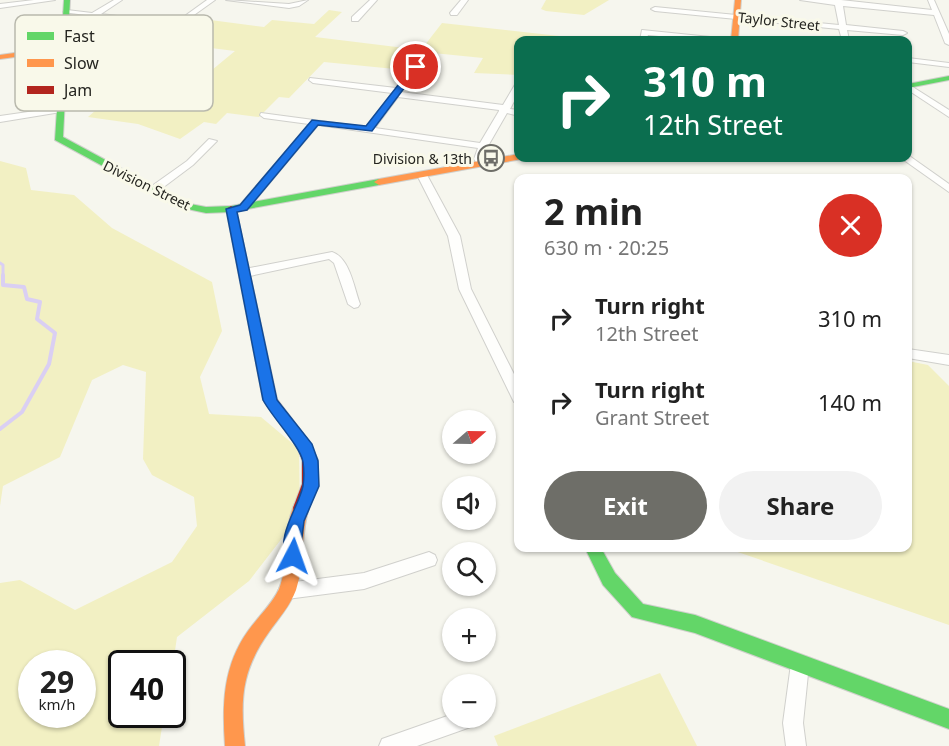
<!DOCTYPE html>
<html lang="en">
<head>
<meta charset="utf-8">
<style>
	body { margin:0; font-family:"Noto Sans",sans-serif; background:#f2f2f2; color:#222; height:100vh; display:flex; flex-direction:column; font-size:22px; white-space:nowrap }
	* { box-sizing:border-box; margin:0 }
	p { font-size:20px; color:#767676 }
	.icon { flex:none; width:33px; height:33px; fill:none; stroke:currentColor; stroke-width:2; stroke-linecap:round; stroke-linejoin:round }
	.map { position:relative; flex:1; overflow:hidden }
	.side { position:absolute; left:514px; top:174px; width:398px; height:378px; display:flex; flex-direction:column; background:#fff; border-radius:12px; box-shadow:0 2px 4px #0004 }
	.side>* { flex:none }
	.banner { position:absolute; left:514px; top:36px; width:398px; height:126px; border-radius:12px; box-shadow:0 2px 4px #0004; background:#0b6e4f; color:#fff; overflow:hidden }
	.needle { width:39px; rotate:70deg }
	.buttons { position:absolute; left:442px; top:410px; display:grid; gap:12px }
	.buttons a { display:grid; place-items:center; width:54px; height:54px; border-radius:50%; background:#fff; box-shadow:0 2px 4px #0004; font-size:30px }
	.speed { position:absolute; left:18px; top:650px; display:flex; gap:12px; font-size:30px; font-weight:700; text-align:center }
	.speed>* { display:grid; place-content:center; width:78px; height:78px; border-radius:50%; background:#fff; box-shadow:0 2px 4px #0004; line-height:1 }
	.speed small { font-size:15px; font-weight:400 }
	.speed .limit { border:3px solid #111; border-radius:9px; background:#fff; color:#111 }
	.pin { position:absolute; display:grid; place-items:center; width:51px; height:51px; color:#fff; margin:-26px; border:3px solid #fff; border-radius:50%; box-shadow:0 2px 6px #0007 }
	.me { position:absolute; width:66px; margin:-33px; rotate:4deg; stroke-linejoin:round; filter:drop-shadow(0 0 4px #0008) }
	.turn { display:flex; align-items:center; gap:21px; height:126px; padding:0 30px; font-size:27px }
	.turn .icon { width:78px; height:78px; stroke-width:2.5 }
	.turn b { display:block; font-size:42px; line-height:51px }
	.round { display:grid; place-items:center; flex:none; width:63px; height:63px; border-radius:32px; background:#f2f2f2 }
	.head { display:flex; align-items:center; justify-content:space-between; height:102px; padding:0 30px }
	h1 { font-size:36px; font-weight:700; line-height:45px }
	.action { display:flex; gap:12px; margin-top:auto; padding:12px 30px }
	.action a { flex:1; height:69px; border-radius:36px; background:#6e6e68; color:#fff; font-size:24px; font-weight:700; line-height:69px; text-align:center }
	.action a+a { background:#f2f2f2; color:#222 }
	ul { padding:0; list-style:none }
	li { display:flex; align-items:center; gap:18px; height:84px; padding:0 30px }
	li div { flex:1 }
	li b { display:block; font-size:22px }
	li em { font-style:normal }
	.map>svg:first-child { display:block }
</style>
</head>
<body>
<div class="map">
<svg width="949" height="746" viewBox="0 0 949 746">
	<rect width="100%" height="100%" fill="#f6f6ee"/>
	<g fill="#f2f0c3" fill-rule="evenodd">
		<polygon points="546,0 609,0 584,15 546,11 541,9"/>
		<polygon points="329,10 342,12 315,37 421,50 442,23 577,38 519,40 519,75 474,73 483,58 433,53 423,66 405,70 324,62 289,98 279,97 259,117 227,113 216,124 204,122 180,139 138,124 88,117 96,110 81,100 96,89 194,103 209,90 195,84 235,51 195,46 203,32 180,29 195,18 264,27 272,20 314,24"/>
		<path d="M 0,161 L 26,168 L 31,190 L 74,195 L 112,228 L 212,282 L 222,331 L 200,377 L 209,414 L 261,417 L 299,449 L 300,515 L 249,581 L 177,637 L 173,664 L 122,663 L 122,714 L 164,714 L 159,746 L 0,746 L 0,583 L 20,580 L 75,610 L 172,562 L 197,526 L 194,497 L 152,475 L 143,459 L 146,372 L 123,365 L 92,380 L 60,457 L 3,486 L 0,506 ZM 32,663 L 82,663 L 82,714 L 32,714 Z"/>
		<polygon points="908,361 928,365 949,386 949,625 726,548 908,548"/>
		<polygon points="660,673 697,746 498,746 494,736"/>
	</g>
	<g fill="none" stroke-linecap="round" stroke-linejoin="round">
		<polyline stroke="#dacff3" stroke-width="3" points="0,263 3,265 3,277"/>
		<polyline stroke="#dacff3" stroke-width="4" points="0,429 22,412 49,364 55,333 37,319 40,302 27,299 24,287 3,285 3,275"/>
		<defs>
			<g id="street">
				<polygon points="34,0 55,0 0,8 0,4"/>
				<polygon points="114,0 122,0 101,14 175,23 207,0 215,0 138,55 205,63 208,63 208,67 133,59 61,108 61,112 0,122 0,116 56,108 56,104 124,58 64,50 61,50 61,46 130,54 169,26 63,12 67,10 92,13"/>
				<polygon points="226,0 289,4 308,0 299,6 289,8"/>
				<polygon points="370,0 377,0 358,21 352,21 352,17"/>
				<polygon points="461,0 468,0 457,15 451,15 450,13"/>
				<polygon points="800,0 841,0 932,10 928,0 934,0 949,34 949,45 945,43 934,15 843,6 846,25 903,31 907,33 903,35 847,30 849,40 842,40 839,29 655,11 651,9 655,7 839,25 835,5"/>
				<polygon points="642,30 720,38 724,40 703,40 648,35 646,40 640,40"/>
				<polygon points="908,58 949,63 949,67 908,62"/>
				<path d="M 413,65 L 420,67 L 401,92 L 503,105 L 516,83 L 519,82 L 519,92 L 510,109 L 519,110 L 519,116 L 507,113 L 488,146 L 484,159 L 487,164 L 485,166 L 479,166 L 474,159 L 478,148 L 318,125 L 247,210 L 239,210 L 239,206 L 309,124 L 264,118 L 260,115 L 261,113 L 366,127 L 392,93 L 313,83 L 309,80 L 310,78 L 396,88 ZM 398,97 L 499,110 L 499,111 L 480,143 L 375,128 Z"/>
				<polygon points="908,84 949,110 949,117 908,90"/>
				<polygon points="209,139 217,141 193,165 157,192 149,192 149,188 187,161"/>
				<polygon points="908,155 949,184 949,192 901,158 908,158"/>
				<polygon points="422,172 427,175 460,236 471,289 519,384 519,403 514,402 512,398 459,289 448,236 417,175"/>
				<path d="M 332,252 C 350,258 354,288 360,304 L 358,307 L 354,308 L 348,304 L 334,263 L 329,259 L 245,277 L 239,273 L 245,269 Z"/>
				<polygon points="908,349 949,355 949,365 908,358"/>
				<polygon points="429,552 435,555 437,560 435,565 364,589 287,599 281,597 278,591 281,585 287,583 364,573"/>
				<polygon points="800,655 807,657 809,664 803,723 806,746 786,746 783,723 791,664 793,657"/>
				<polygon points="453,714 453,717 482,717 479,724 417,746 379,746 382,739"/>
			</g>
			<g id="fast">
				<polygon points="64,0 70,0 63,137 185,203 206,207 231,206 379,179 384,182 379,185 231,212 206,213 178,207 55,140"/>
				<polygon points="949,76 949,80 908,88 908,84"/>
				<polygon points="585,548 601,548 615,573 643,604 695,615 949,709 949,729 695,633 632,617 603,585"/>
			</g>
			<g id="slow">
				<polygon points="735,0 741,0 738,40 731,40"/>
				<polygon points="64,46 67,46 67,50 0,59 0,55"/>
				<polygon points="519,154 519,158 524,158 522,159 379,185 374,182 379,179"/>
				<path d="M 301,501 L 307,503 L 309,508 C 300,535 305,563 296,590 C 290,606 279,618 269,632 C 241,671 240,700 245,746 L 225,746 C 222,704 223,666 248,631 C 258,617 272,604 279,589 C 290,562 282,530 295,503 Z"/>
			</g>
			<polygon id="jam" points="231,206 236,209 277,399 308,440 318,460 318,484 307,513 301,515 295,513 293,508 302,484 302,460 297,447 263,400 226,209"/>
		</defs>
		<use href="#street" stroke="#d0d0cc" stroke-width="2"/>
		<use href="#fast" stroke="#d0d0cc" stroke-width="2"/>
		<use href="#slow" stroke="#d0d0cc" stroke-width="2"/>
		<use href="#jam" stroke="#d0d0cc" stroke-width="2"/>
		<use href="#street" fill="#fefefc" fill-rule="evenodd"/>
		<use href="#fast" fill="#63d668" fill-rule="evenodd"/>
		<use href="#slow" fill="#ff974d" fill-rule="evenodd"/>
		<use href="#jam" fill="#b3261e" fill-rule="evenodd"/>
	</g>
	<path fill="#1a73e8" stroke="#114b97" stroke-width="1.5" d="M 413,66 L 420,67 L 372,131 L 318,125 L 247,210 L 237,212 L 277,400 L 312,444 L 318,461 L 319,486 L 304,521 L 299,561 L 293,563 L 287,561 C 275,536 298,509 303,486 C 304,479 304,469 303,462 C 301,447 272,417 263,400 L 226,209 L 240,205 L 312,120 L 366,126 Z"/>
	<defs>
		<symbol id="bus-ring" viewBox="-11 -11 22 22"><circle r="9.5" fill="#f9f9ea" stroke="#6e6e68" stroke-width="1.5"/><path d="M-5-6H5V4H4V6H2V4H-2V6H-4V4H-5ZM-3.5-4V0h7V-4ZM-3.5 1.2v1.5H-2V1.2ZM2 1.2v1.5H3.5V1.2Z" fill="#6e6e68"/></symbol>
	</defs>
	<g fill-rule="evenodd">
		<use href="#bus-ring" x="476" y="143" width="30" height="30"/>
	</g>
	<g text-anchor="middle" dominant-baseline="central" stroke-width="6" stroke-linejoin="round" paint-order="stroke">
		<g font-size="14" fill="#252520" stroke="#f9f9ea">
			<text transform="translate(779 21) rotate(6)">Taylor Street</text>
			<text transform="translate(147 185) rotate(26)">Division Street</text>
		</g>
		<g font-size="14" fill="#252520" stroke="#f9f9ea" text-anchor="end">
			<text x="472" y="158">Division &amp; 13th</text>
		</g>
	</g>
	<rect x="15" y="15" width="198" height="96" rx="9" fill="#f9f9ea" stroke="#b9b9ad" stroke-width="1.5"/>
	<rect x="27" y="32" width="27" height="8" fill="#63d668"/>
	<rect x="27" y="59" width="27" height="8" fill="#ff974d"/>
	<rect x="27" y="86" width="27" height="8" fill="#b3261e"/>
	<g font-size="16" fill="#252520">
		<text x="64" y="42">Fast</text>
		<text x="64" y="69">Slow</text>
		<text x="64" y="96">Jam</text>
	</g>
</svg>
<div class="buttons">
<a><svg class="needle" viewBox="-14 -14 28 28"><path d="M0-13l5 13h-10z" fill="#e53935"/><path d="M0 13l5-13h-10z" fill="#767676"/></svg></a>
<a><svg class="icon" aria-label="sound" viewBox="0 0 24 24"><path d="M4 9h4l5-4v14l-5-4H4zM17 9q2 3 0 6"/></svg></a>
<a><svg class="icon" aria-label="search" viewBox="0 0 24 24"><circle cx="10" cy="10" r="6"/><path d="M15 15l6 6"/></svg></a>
<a>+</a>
<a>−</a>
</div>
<div class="speed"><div>29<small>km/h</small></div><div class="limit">40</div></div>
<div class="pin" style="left:416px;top:67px;background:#d93025"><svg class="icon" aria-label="arrive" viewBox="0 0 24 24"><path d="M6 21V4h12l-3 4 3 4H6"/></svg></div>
<svg class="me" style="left:293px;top:556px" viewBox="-20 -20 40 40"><path d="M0-17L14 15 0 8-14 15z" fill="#1a73e8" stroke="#fff" stroke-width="4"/></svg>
<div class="banner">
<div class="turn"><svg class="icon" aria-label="right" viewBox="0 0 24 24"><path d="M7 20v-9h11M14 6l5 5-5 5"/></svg><div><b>310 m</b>12th Street</div></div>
</div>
<section class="side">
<div class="head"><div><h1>2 min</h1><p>630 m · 20:25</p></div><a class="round" style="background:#d93025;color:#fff"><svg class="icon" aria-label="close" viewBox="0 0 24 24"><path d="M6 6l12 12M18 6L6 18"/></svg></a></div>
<ul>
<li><svg class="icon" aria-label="right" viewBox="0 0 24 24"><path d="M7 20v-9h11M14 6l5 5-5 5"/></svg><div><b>Turn right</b><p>12th Street</p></div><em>310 m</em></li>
<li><svg class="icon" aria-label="right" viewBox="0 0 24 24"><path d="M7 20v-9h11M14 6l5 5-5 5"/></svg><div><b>Turn right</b><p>Grant Street</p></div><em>140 m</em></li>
</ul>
<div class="action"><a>Exit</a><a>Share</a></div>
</section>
</div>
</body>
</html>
